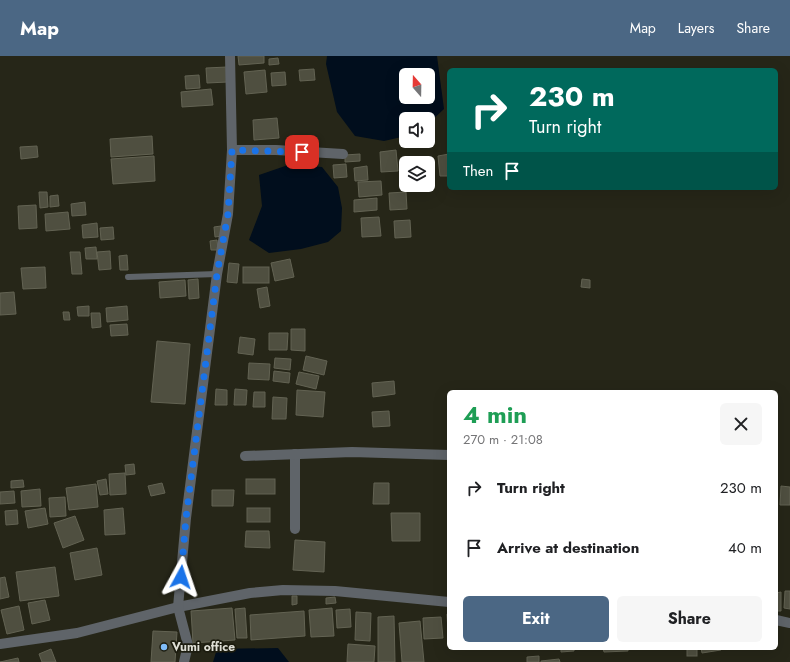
<!DOCTYPE html>
<html lang="en">
<head>
<meta charset="utf-8">
<style>
	body { margin:0; font-family:Jost,sans-serif; background:#f6f6f6; color:#202124; height:100vh; display:flex; flex-direction:column; font-size:15px; white-space:nowrap }
	* { box-sizing:border-box; margin:0 }
	p { font-size:13px; color:#757577 }
	.icon { flex:none; width:22px; height:22px; fill:none; stroke:currentColor; stroke-width:2; stroke-linecap:round; stroke-linejoin:round }
	.map { position:relative; flex:1; overflow:hidden }
	.panel { position:absolute; left:447px; top:334px; width:331px; height:260px; display:flex; flex-direction:column; background:#fff; border-radius:6px; box-shadow:0 4px 16px #0002 }
	.panel>* { flex:none }
	.guide { position:absolute; left:447px; top:12px; width:331px; height:122px; border-radius:6px; box-shadow:0 4px 16px #0002; background:#00695c; color:#fff; overflow:hidden }
	.needle { width:26px; rotate:340deg }
	.tools { position:absolute; left:399px; top:12px; display:grid; gap:8px }
	.tools a { display:grid; place-items:center; width:36px; height:36px; border-radius:6px; background:#fff; box-shadow:0 4px 16px #0002; font-size:20px }
	.pin { position:absolute; display:grid; place-items:center; width:34px; height:34px; color:#fff; margin:-17px; border-radius:8px; box-shadow:0 2px 6px #0006 }
	.me { position:absolute; width:44px; margin:-22px; rotate:5deg; stroke-linejoin:round; filter:drop-shadow(0 0 3px #0008) }
	.turn { display:flex; align-items:center; gap:14px; height:84px; padding:0 16px; font-size:18px }
	.turn .icon { width:52px; height:52px; stroke-width:2.5 }
	.turn b { display:block; font-size:28px; line-height:34px }
	.then { display:flex; align-items:center; height:38px; padding:0 16px; background:#0003; gap:8px; font-size:15px }
	.round { display:grid; place-items:center; flex:none; width:42px; height:42px; border-radius:6px; background:#f6f6f6 }
	.summary { display:flex; align-items:center; justify-content:space-between; height:68px; padding:0 16px }
	h1 { font-size:24px; font-weight:700; line-height:30px; color:#1e9e55 }
	.cta { display:flex; gap:8px; margin-top:auto; padding:8px 16px }
	.cta a { flex:1; height:46px; border-radius:6px; background:#4b6784; color:#fff; font-size:16px; font-weight:700; line-height:46px; text-align:center }
	.cta a+a { background:#f6f6f6; color:#202124 }
	ul { padding:0; list-style:none }
	li { display:flex; align-items:center; gap:12px; height:60px; padding:0 16px }
	li div { flex:1 }
	li b { display:block; font-size:15px }
	li em { font-style:normal }
	header { display:flex; align-items:center; gap:24px; box-sizing:border-box; height:56px; padding:0 20px; background:#4b6784; color:#fff }
	header strong { font-size:19px }
	nav { display:flex; gap:22px; margin-inline-start:auto; font-size:14px }
	.map>svg:first-child { display:block }
</style>
</head>
<body>
<header>
<strong>Map</strong>
<nav><a>Map</a><a>Layers</a><a>Share</a></nav>
</header>
<div class="map">
<svg width="790" height="606" viewBox="0 0 790 606">
	<rect width="100%" height="100%" fill="#262618"/>
	<g fill="#010e1d" fill-rule="evenodd">
		<path d="M 327,0 L 437,0 L 444,53 L 428,68 L 428,63 L 406,63 L 406,80 L 384,85 L 355,80 L 337,56 L 326,8 ZM 406,19 L 428,19 L 428,41 L 406,41 Z"/>
		<polygon points="291,108 322,111 338,131 342,152 341,175 328,186 301,193 269,197 249,184 262,150 259,119"/>
		<polygon points="278,592 289,606 213,606 217,593"/>
	</g>
	<g fill="#4f4f40" stroke="#636353">
		<polygon points="238,0 264,0 264,7 239,9"/>
		<polygon points="278,2 279,8 269,9 269,3"/>
		<polygon points="227,11 228,26 207,27 206,12"/>
		<polygon points="314,13 315,24 300,25 299,14"/>
		<polygon points="265,14 267,36 246,38 244,16"/>
		<polygon points="285,16 286,29 272,30 271,17"/>
		<polygon points="199,19 200,32 186,33 185,20"/>
		<polygon points="211,33 213,49 182,51 181,36"/>
		<polygon points="277,62 279,82 254,84 253,64"/>
		<polygon points="152,80 153,98 111,101 110,83"/>
		<polygon points="37,90 38,101 21,103 20,91"/>
		<polygon points="396,94 398,115 381,116 380,96"/>
		<polygon points="360,98 360,105 345,106 345,99"/>
		<polygon points="449,98 449,120 440,120 438,100"/>
		<polygon points="154,100 155,125 113,128 111,103"/>
		<polygon points="346,108 347,121 334,122 333,109"/>
		<polygon points="367,110 368,124 355,125 354,112"/>
		<polygon points="381,125 382,139 359,141 358,126"/>
		<polygon points="39,136 47,136 48,151 40,152"/>
		<polygon points="406,136 407,153 390,154 389,137"/>
		<polygon points="58,139 59,150 50,151 50,140"/>
		<polygon points="377,142 377,154 354,156 354,144"/>
		<polygon points="85,146 86,159 72,160 71,148"/>
		<polygon points="36,149 37,172 19,173 18,150"/>
		<polygon points="68,156 70,173 46,175 45,158"/>
		<polygon points="379,161 381,180 362,181 361,162"/>
		<polygon points="410,164 411,181 395,182 394,165"/>
		<polygon points="97,167 98,181 83,182 82,169"/>
		<polygon points="221,170 222,180 215,181 214,171"/>
		<polygon points="113,171 114,183 101,184 100,172"/>
		<polygon points="217,184 218,194 211,194 210,185"/>
		<polygon points="96,191 97,203 86,203 85,192"/>
		<polygon points="110,195 111,213 99,214 97,196"/>
		<polygon points="70,196 80,196 82,218 72,218"/>
		<polygon points="127,199 128,214 120,214 119,200"/>
		<polygon points="290,203 294,221 275,225 271,207"/>
		<polygon points="229,207 239,208 237,227 227,226"/>
		<polygon points="45,211 46,232 23,233 21,212"/>
		<rect x="243" y="211" width="26" height="16"/>
		<polygon points="198,223 199,242 189,243 188,224"/>
		<polygon points="582,223 590,224 590,232 581,231"/>
		<polygon points="185,224 186,240 160,242 159,226"/>
		<polygon points="267,231 270,250 260,252 257,233"/>
		<polygon points="14,236 16,258 0,259 0,237"/>
		<polygon points="89,250 89,260 78,260 77,251"/>
		<polygon points="127,250 128,264 107,266 106,252"/>
		<polygon points="63,256 69,256 70,264 64,264"/>
		<polygon points="91,257 100,257 101,271 92,272"/>
		<polygon points="127,268 128,279 111,280 110,269"/>
		<polygon points="291,273 305,273 305,295 291,294"/>
		<polygon points="269,277 288,277 287,294 269,294"/>
		<polygon points="240,281 255,283 253,299 238,297"/>
		<polygon points="157,285 190,288 185,348 151,346"/>
		<polygon points="306,300 327,305 324,319 303,314"/>
		<polygon points="275,302 291,303 290,314 274,312"/>
		<polygon points="249,307 270,308 269,324 248,323"/>
		<polygon points="274,315 290,317 289,327 273,325"/>
		<polygon points="299,316 319,320 316,333 296,328"/>
		<polygon points="394,325 395,338 373,341 372,327"/>
		<polygon points="216,333 227,334 227,349 215,349"/>
		<polygon points="235,333 247,334 246,349 234,349"/>
		<polygon points="297,334 325,336 323,361 296,359"/>
		<polygon points="254,336 265,336 265,351 253,351"/>
		<polygon points="273,341 287,342 286,363 272,363"/>
		<polygon points="389,355 390,370 373,371 372,356"/>
		<polygon points="134,408 135,418 126,419 125,409"/>
		<polygon points="125,417 126,438 110,439 109,418"/>
		<polygon points="106,423 108,438 100,439 97,425"/>
		<rect x="246" y="423" width="29" height="15"/>
		<polygon points="23,424 24,431 11,432 11,425"/>
		<polygon points="162,427 165,437 151,440 148,430"/>
		<polygon points="374,427 389,427 389,448 373,448"/>
		<polygon points="96,428 98,451 69,454 66,432"/>
		<polygon points="781,430 790,431 790,449 780,449"/>
		<polygon points="40,433 41,450 22,451 21,435"/>
		<polygon points="212,434 234,434 233,450 212,450"/>
		<polygon points="14,435 15,447 0,448 0,436"/>
		<polygon points="65,441 66,460 50,461 49,442"/>
		<polygon points="45,452 48,468 28,472 25,455"/>
		<polygon points="123,452 125,478 105,479 104,454"/>
		<rect x="247" y="452" width="23" height="14"/>
		<polygon points="17,454 18,468 6,469 5,455"/>
		<polygon points="391,457 420,457 420,485 392,485"/>
		<polygon points="75,460 84,484 63,492 54,467"/>
		<polygon points="246,475 269,475 270,492 245,491"/>
		<polygon points="295,484 325,486 324,516 293,514"/>
		<polygon points="97,492 102,519 75,524 70,497"/>
		<polygon points="55,511 59,540 20,545 16,516"/>
		<polygon points="5,521 9,541 0,543 0,522"/>
		<polygon points="785,535 790,535 790,553 784,552"/>
		<polygon points="781,536 781,555 776,555 776,537"/>
		<polygon points="292,540 297,540 297,548 292,549"/>
		<polygon points="335,541 336,547 326,548 326,542"/>
		<polygon points="45,544 50,564 32,568 28,547"/>
		<polygon points="19,550 24,574 7,578 1,554"/>
		<polygon points="232,552 235,584 193,587 191,555"/>
		<polygon points="245,552 247,582 237,582 235,553"/>
		<polygon points="332,552 334,580 311,581 309,554"/>
		<polygon points="350,553 351,571 337,572 336,554"/>
		<polygon points="304,555 305,580 251,584 250,559"/>
		<polygon points="356,556 371,557 370,585 355,584"/>
		<polygon points="447,558 449,558 449,576 448,576"/>
		<polygon points="394,560 395,606 378,606 378,561"/>
		<polygon points="441,561 443,582 424,583 423,562"/>
		<polygon points="420,565 424,606 402,606 399,567"/>
		<polygon points="153,575 177,576 175,606 151,606"/>
		<polygon points="348,588 375,590 374,606 347,606"/>
		<polygon points="561,592 574,592 574,595 561,596"/>
		<polygon points="603,592 628,592 628,595 604,596"/>
		<rect x="687" y="592" width="10" height="8"/>
		<polygon points="701,592 721,592 721,594 702,597"/>
		<polygon points="51,593 56,606 42,606 39,598"/>
		<polygon points="539,600 539,606 527,606 527,601"/>
		<polygon points="18,602 19,606 0,606"/>
		<polygon points="559,603 560,606 541,606 541,605"/>
	</g>
	<g fill="none" stroke-linecap="round" stroke-linejoin="round">
		<polyline stroke="#5f6469" stroke-width="6" points="128,221 217,218"/>
		<g stroke="#5f6469" stroke-width="10">
			<polyline points="232,94 276,94 343,98"/>
			<polyline points="295,398 295,473"/>
			<polyline points="245,400 352,396 449,399"/>
			<polyline points="776,564 790,567"/>
			<polyline points="0,588 77,577 178,551 250,537 283,534 335,535 449,546"/>
			<polyline points="184,606 188,589 178,551 186,462 217,218 228,158 232,94 230,0"/>
		</g>
	</g>
	<g fill="none" stroke-linecap="round" stroke-linejoin="round">
		<polyline stroke="#1a73e8" stroke-width="7" stroke-dasharray="0 12.6" points="181,521 186,462 217,218 228,158 232,94 302,96"/>
	</g>
	<circle fill="#80bdfa" stroke="#1c1c0f" stroke-width="1.5" cx="164" cy="591" r="4"/>
	<g text-anchor="middle" dominant-baseline="central" stroke-width="3.5" stroke-linejoin="round" paint-order="stroke">
		<g font-size="12" font-weight="bold" fill="#dfdfd6" stroke="#1c1c0f" text-anchor="start">
			<text x="172" y="591">Vumi office</text>
		</g>
	</g>
</svg>
<div class="tools">
<a><svg class="needle" viewBox="-14 -14 28 28"><path d="M0-13l5 13h-10z" fill="#e53935"/><path d="M0 13l5-13h-10z" fill="#757577"/></svg></a>
<a><svg class="icon" aria-label="sound" viewBox="0 0 24 24"><path d="M4 9h4l5-4v14l-5-4H4zM17 9q2 3 0 6"/></svg></a>
<a><svg class="icon" aria-label="layers" viewBox="0 0 24 24"><path d="M12 4l9 5-9 5-9-5zM3 14l9 5 9-5"/></svg></a>
</div>
<div class="pin" style="left:302px;top:96px;background:#d93025"><svg class="icon" aria-label="arrive" viewBox="0 0 24 24"><path d="M6 21V4h12l-3 4 3 4H6"/></svg></div>
<svg class="me" style="left:181px;top:521px" viewBox="-20 -20 40 40"><path d="M0-17L14 15 0 8-14 15z" fill="#1a73e8" stroke="#fff" stroke-width="4"/></svg>
<div class="guide">
<div class="turn"><svg class="icon" aria-label="right" viewBox="0 0 24 24"><path d="M7 20v-9h11M14 6l5 5-5 5"/></svg><div><b>230 m</b>Turn right</div></div>
<div class="then">Then<svg class="icon" aria-label="arrive" viewBox="0 0 24 24"><path d="M6 21V4h12l-3 4 3 4H6"/></svg></div>
</div>
<section class="panel">
<div class="summary"><div><h1>4 min</h1><p>270 m · 21:08</p></div><a class="round"><svg class="icon" aria-label="close" viewBox="0 0 24 24"><path d="M6 6l12 12M18 6L6 18"/></svg></a></div>
<ul>
<li><svg class="icon" aria-label="right" viewBox="0 0 24 24"><path d="M7 20v-9h11M14 6l5 5-5 5"/></svg><div><b>Turn right</b></div><em>230 m</em></li>
<li><svg class="icon" aria-label="arrive" viewBox="0 0 24 24"><path d="M6 21V4h12l-3 4 3 4H6"/></svg><div><b>Arrive at destination</b></div><em>40 m</em></li>
</ul>
<div class="cta"><a>Exit</a><a>Share</a></div>
</section>
</div>
</body>
</html>
